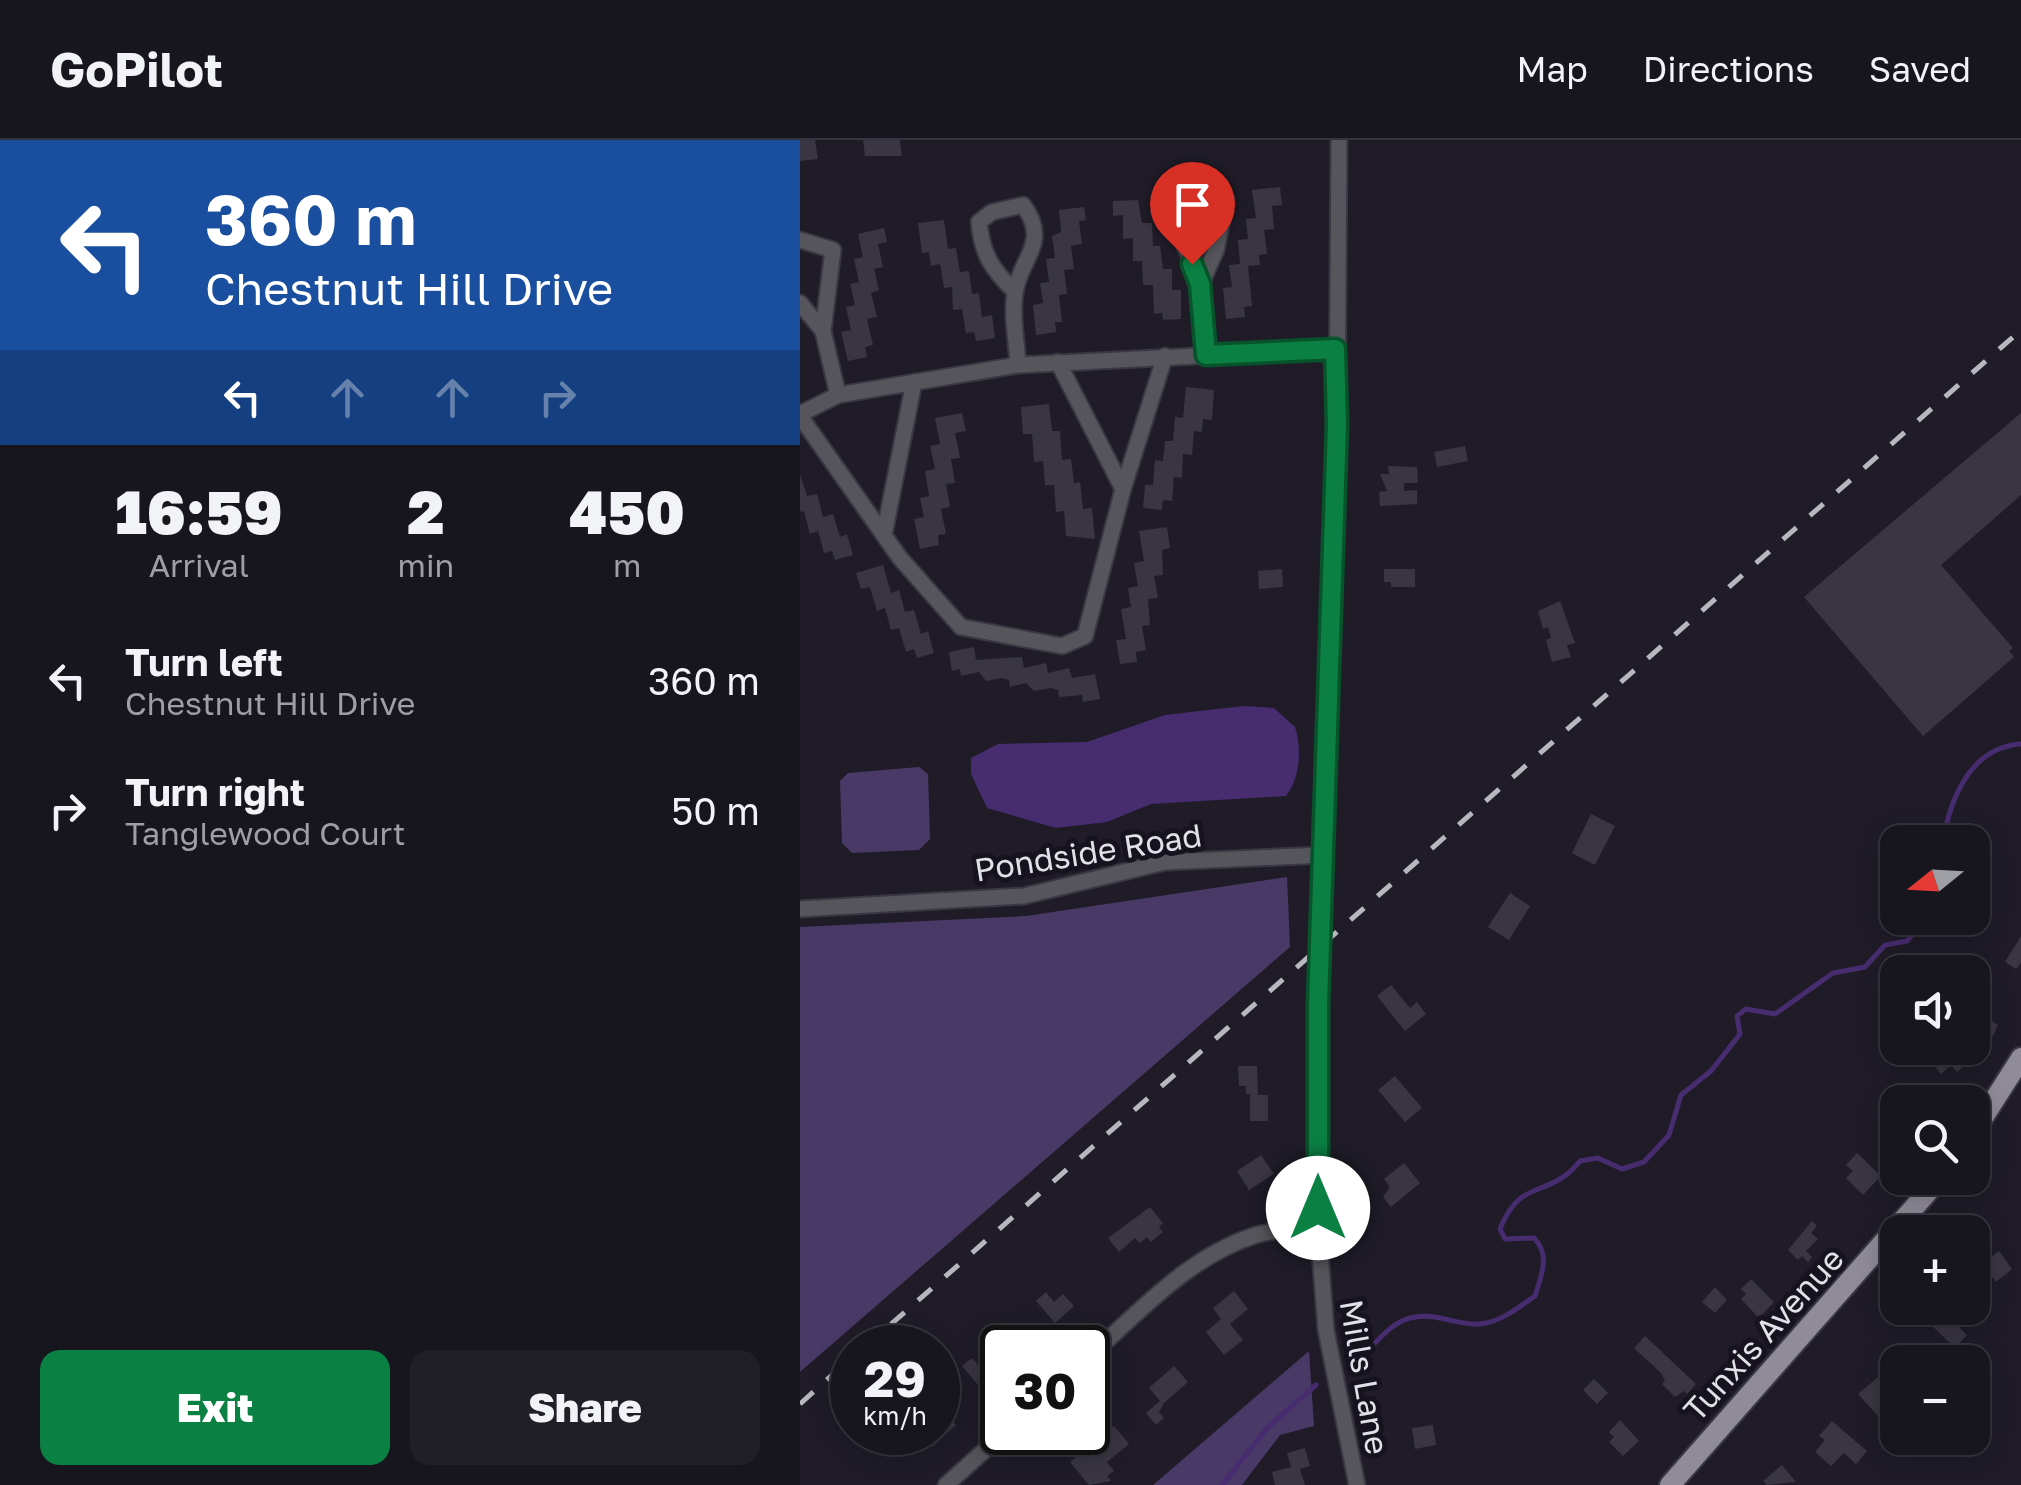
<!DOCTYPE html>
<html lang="en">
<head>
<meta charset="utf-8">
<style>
	body { margin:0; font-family:"Golos Text",sans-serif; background:#201e27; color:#f1f3f6; height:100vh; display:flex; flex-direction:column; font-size:38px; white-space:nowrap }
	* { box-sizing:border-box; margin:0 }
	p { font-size:32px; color:#9e9fa4 }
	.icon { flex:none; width:55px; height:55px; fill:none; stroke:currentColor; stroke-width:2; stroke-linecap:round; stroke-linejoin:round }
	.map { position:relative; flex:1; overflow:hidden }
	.side { display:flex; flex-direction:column; background:#17151e; width:800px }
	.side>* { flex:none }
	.hud { background:#1a4fa0; color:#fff; overflow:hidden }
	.needle { width:65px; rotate:252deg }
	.buttons { position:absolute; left:1080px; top:685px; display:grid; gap:20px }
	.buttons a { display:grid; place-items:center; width:110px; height:110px; border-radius:20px; background:#17151e; box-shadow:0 5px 25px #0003,0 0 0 2px #36343c; font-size:50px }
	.speed { position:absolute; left:30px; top:1185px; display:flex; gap:20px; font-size:50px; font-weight:700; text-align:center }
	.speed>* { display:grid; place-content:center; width:130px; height:130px; border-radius:50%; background:#17151e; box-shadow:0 5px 25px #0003,0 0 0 2px #36343c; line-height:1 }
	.speed small { font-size:25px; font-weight:400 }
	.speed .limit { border:5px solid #111; border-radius:15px; background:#fff; color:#111 }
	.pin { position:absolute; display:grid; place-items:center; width:85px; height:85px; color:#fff; margin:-102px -42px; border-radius:50% 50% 50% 0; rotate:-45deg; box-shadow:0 0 10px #0007 }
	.pin .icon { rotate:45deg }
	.me { position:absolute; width:110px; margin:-55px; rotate:0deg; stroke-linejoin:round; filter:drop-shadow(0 0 8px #0008) }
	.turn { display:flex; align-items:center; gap:35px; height:210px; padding:0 40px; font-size:45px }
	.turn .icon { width:130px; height:130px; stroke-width:2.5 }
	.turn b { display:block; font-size:70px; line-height:85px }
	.lanes { display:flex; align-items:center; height:95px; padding:0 40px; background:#0003; justify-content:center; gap:50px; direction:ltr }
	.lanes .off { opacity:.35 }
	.eta { display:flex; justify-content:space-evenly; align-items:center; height:170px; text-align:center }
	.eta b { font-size:60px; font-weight:800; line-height:70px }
	.button { display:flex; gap:20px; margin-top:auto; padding:20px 40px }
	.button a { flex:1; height:115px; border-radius:20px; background:#0b8043; color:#fff; font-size:40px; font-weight:800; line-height:115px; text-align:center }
	.button a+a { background:#201e27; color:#f1f3f6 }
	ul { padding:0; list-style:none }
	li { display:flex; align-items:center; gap:30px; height:130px; padding:0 40px }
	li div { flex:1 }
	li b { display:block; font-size:38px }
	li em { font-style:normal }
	header { display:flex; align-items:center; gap:60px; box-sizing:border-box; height:140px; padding:0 50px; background:#17151e; border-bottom:2px solid #36343c }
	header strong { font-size:48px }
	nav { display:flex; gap:55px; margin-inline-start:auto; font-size:35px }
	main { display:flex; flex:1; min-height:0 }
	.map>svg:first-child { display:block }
</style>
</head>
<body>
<header>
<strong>GoPilot</strong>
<nav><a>Map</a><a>Directions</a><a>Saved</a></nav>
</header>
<main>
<section class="side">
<div class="hud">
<div class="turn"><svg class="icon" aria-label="left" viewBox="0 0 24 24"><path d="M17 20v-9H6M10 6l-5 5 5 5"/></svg><div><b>360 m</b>Chestnut Hill Drive</div></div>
<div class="lanes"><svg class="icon" aria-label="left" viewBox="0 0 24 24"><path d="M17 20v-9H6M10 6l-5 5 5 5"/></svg><svg class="icon off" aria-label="ahead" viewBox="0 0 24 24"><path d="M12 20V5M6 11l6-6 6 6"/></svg><svg class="icon off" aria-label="ahead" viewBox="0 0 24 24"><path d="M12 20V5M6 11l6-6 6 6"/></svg><svg class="icon off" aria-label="right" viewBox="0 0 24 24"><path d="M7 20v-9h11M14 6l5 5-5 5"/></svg></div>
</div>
<div class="eta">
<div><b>16:59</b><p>Arrival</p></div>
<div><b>2</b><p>min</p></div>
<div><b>450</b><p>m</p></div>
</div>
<ul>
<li><svg class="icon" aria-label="left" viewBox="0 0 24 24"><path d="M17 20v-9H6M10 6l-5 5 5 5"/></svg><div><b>Turn left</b><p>Chestnut Hill Drive</p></div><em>360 m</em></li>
<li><svg class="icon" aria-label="right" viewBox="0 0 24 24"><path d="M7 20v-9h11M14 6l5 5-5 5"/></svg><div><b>Turn right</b><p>Tanglewood Court</p></div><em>50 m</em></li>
</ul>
<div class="button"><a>Exit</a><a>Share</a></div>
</section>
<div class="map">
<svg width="1221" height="1345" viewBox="0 0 1221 1345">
	<rect width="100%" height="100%" fill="#1f1c28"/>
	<g fill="#493966">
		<polygon points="119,627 128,634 130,699 119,710 52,713 42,703 40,641 48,633"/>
		<polygon points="487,737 490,807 0,1232 0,787 226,776"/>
		<polygon points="509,1211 514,1286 480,1295 442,1345 353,1345"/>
	</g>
	<path fill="#472c70" d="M 443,566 L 474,568 L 495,587 C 502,608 500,639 486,656 L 351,664 L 307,682 L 256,688 L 187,668 L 171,634 L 171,618 L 198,604 L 287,602 L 365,575 Z"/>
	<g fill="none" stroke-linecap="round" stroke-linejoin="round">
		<g stroke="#472c70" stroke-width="5">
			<path d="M 1143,702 C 1150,658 1171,607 1221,604"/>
			<path d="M 548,1225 C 572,1213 584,1185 610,1178 C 635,1171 656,1186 680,1184 C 701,1182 719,1167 735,1156 C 741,1136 751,1115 734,1098 L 705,1099 L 700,1089 C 721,1036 749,1060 780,1021 L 798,1018 L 822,1029 L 844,1022 L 869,995 L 881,955 L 911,931 L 940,894 L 937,876 L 946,869 L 975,874 L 1033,833 L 1065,827 L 1085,805 L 1107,801 L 1119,787 L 1110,778"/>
			<polyline points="422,1345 467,1288 516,1245"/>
		</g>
	</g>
	<g fill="#393542">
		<polygon points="0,0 15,0 18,19 0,21"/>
		<polygon points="63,0 100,0 102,16 65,16"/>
		<polygon points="480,47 482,65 472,66 474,89 464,90 467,114 459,115 460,125 448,126 452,166 444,167 445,177 426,179 423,148 432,147 429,125 440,124 438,100 448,99 446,79 456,78 452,50"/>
		<polygon points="338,60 342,83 352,83 353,106 360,106 363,129 372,129 372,150 381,150 381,179 363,180 362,173 354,174 353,145 343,145 342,121 333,121 333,98 323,99 323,75 313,76 313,61"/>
		<polygon points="284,67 286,80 279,81 282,104 271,106 274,129 264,130 267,154 259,155 262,182 255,182 256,192 236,195 233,165 243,163 240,143 249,142 246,119 255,118 252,96 261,92 259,70"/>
		<polygon points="144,80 148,109 156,108 160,132 169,131 172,154 179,153 182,177 192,175 195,198 176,201 174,192 166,193 162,169 153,170 152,147 144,148 140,124 131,126 129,112 122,113 118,83"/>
		<polygon points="84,88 87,102 78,104 83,127 74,129 79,150 71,153 77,177 67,179 73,205 65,207 67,217 48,221 41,192 51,190 46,167 55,165 50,144 59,142 54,119 63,117 58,94"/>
		<polygon points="386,247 414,250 412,280 403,279 402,292 394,291 392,315 383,314 382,338 374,337 372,361 363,360 362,370 343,368 345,345 353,345 355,320 363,321 365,301 373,301 375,277 383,278"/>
		<polygon points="249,264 252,291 260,291 262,320 271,319 274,343 280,342 283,369 292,368 295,399 266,396 264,371 256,372 254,345 245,345 243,321 234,322 232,294 223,294 221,267"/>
		<polygon points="162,273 166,291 155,293 160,318 151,319 155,343 146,344 150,367 141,369 146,394 138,395 139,405 120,409 114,379 124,377 120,358 129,356 125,331 135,329 130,306 140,304 135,278"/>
		<polygon points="1221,273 1221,355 1141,425 1213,508 1209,511 1214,517 1123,596 1004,457"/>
		<polygon points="665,306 668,321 637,327 634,312"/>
		<polygon points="588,326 617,327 618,343 604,343 604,351 617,350 617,364 580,366 579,352 587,351 580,334 589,334"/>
		<polygon points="0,334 7,356 17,354 23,377 33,374 40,397 47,394 53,415 35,420 32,411 24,413 18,391 10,394 4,371 0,372"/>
		<polygon points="367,387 370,408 362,410 363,435 354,436 358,458 348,459 350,485 342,486 346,510 336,512 337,522 320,524 316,500 326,499 321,469 331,467 328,448 338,446 334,423 344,421 339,391"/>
		<polygon points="83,425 91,453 99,450 105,472 114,470 121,494 128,491 134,513 117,518 114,509 106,512 99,488 91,490 85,468 77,471 70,447 61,449 56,433"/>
		<polygon points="482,429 483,447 459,449 458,431"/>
		<polygon points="584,429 615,429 615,447 591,447 591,442 584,442"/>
		<polygon points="760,461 775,503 767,505 771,517 752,522 746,500 751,498 748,487 743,489 738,471"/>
		<polygon points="174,507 176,520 222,517 224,528 246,523 248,533 269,528 272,538 295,534 300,559 283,562 282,555 259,557 258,550 251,548 234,551 226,543 210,547 209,540 201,538 186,541 179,532 161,536 160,529 152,531 149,512"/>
		<polygon points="791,674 815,686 795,725 772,713"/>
		<polygon points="710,753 730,766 709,800 688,787"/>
		<polygon points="1221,796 1221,823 1216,829 1205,822"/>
		<polygon points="591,845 610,868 617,862 626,874 605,891 577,856"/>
		<polygon points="1172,868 1198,885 1193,896 1185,897 1172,890"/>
		<polygon points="1111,908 1130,908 1136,914 1143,908 1156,908 1169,922 1157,932 1151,925 1141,934 1126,914 1114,925 1104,914"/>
		<polygon points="438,926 457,926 458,955 468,955 468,981 450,981 450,954 446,954 446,946 439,946"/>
		<polygon points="595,936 622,968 605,982 578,950"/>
		<polygon points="1057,1013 1081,1036 1063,1055 1046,1038 1053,1031 1046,1025"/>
		<polygon points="461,1015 474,1034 449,1050 437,1031"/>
		<polygon points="604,1023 620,1043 591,1067 583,1057 590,1047 584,1039"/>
		<polygon points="350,1067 363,1083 359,1087 363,1092 351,1102 347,1097 340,1103 335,1098 319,1112 308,1098"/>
		<polygon points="1012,1081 1017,1086 1011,1093 1018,1099 1006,1111 1012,1117 1008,1122 1002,1116 998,1120 988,1110"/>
		<polygon points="1199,1111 1212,1129 1196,1142 1182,1124"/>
		<polygon points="951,1139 974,1162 959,1178 941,1159 946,1154 941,1149"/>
		<polygon points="915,1147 927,1160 915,1173 902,1162"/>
		<polygon points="434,1151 448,1169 430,1184 443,1200 424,1215 406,1192 421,1179 413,1168"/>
		<polygon points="246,1152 254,1162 263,1154 274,1166 255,1183 236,1161"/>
		<polygon points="1135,1168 1166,1168 1170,1172 1157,1185 1167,1195 1155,1208 1127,1181"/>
		<polygon points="845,1196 896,1244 887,1254 884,1251 875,1257 862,1244 865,1241 861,1233 834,1208"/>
		<polygon points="172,1218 181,1228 191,1220 200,1231 180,1247 162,1226"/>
		<polygon points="374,1226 388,1242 364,1263 359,1272 364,1278 356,1285 346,1273 360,1261 349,1248"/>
		<polygon points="1089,1228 1098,1237 1098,1258 1078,1276 1058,1254"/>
		<polygon points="794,1239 808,1253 797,1264 783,1250"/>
		<polygon points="141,1268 156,1285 132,1307 124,1297 113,1307 100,1292 138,1292"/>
		<polygon points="820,1280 839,1301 823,1316 809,1302 814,1297 809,1292"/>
		<polygon points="1032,1281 1067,1311 1056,1324 1044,1313 1031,1326 1015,1312 1025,1300 1019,1296"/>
		<polygon points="633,1285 636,1305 615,1309 612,1288"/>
		<polygon points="314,1286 329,1304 307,1322 314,1331 307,1336 311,1341 289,1345 270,1322"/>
		<polygon points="505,1308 510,1326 500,1329 505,1345 475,1345 472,1332 491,1327 487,1313"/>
		<polygon points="982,1325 996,1342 967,1345 963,1341"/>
	</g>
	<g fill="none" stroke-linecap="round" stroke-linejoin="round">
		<defs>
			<g id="minor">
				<polyline points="539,0 537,285 518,865 518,1087 526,1190 557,1345"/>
				<polyline points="0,100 33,110 23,191 38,255"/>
				<polyline points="401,144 416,110 426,60 414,50 389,53 373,64 373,78 401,144 405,215"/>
				<path d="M 215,152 C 192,129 182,115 179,82 L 192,72 L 223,65 C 251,103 220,117 215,153 C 211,175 217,203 218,225"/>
				<polyline points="0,163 23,191"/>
				<polyline points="258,222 323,349"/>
				<polyline points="0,274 38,255 218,225 535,209"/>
				<polyline points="0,276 100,418 161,487 262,506 285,496 323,349 365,216"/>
				<polyline points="84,395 114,242"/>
				<polyline points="0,769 224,756 365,722 524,715"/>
				<path d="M 288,1218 C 339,1172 389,1116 456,1095 C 475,1089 498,1089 518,1087"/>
				<polyline points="146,1345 205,1292"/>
			</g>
			<g id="major">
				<polyline points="1172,995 1221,918"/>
				<polyline points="870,1345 1140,1038"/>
			</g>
		</defs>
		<use href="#minor" stroke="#3a3743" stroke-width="19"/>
		<use href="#major" stroke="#3a3743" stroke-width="24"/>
		<use href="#minor" stroke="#56555b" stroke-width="15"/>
		<use href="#major" stroke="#8f8b98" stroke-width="20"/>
		<g stroke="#b8b6be" stroke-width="5" stroke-dasharray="18 18" stroke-linecap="butt">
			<polyline points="64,1208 1221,190"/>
			<polyline points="0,1264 52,1217"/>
		</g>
	</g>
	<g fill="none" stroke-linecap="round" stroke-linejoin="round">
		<defs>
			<polyline id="route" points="392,124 400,144 406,215 535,209 537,284 518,865 518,1068"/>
		</defs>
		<use href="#route" stroke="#07532c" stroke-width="25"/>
		<use href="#route" stroke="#0b8043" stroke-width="18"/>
	</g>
	<g text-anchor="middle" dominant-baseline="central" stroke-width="10" stroke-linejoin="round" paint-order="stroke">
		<g font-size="32" fill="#e2e0e8" stroke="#16131e">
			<text transform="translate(288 712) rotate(-9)">Pondside Road</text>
			<text transform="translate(963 1194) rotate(-48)">Tunxis Avenue</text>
			<text transform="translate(565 1237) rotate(80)">Mills Lane</text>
		</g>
	</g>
</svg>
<div class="buttons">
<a><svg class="needle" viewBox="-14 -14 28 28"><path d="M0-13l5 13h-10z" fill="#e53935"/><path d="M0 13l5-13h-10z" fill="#9e9fa4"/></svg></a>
<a><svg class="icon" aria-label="sound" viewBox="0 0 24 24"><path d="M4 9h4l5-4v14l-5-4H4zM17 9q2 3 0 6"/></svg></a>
<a><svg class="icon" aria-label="search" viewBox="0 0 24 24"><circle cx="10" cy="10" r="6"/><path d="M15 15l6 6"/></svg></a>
<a>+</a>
<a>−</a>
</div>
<div class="speed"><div>29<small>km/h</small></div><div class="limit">30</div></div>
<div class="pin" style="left:392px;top:124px;background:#d93025"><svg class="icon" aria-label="arrive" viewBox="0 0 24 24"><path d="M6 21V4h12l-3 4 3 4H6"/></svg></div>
<svg class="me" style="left:518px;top:1068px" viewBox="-20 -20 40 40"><circle r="19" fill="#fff"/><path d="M0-13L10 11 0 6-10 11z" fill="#0b8043"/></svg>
</div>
</main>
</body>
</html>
